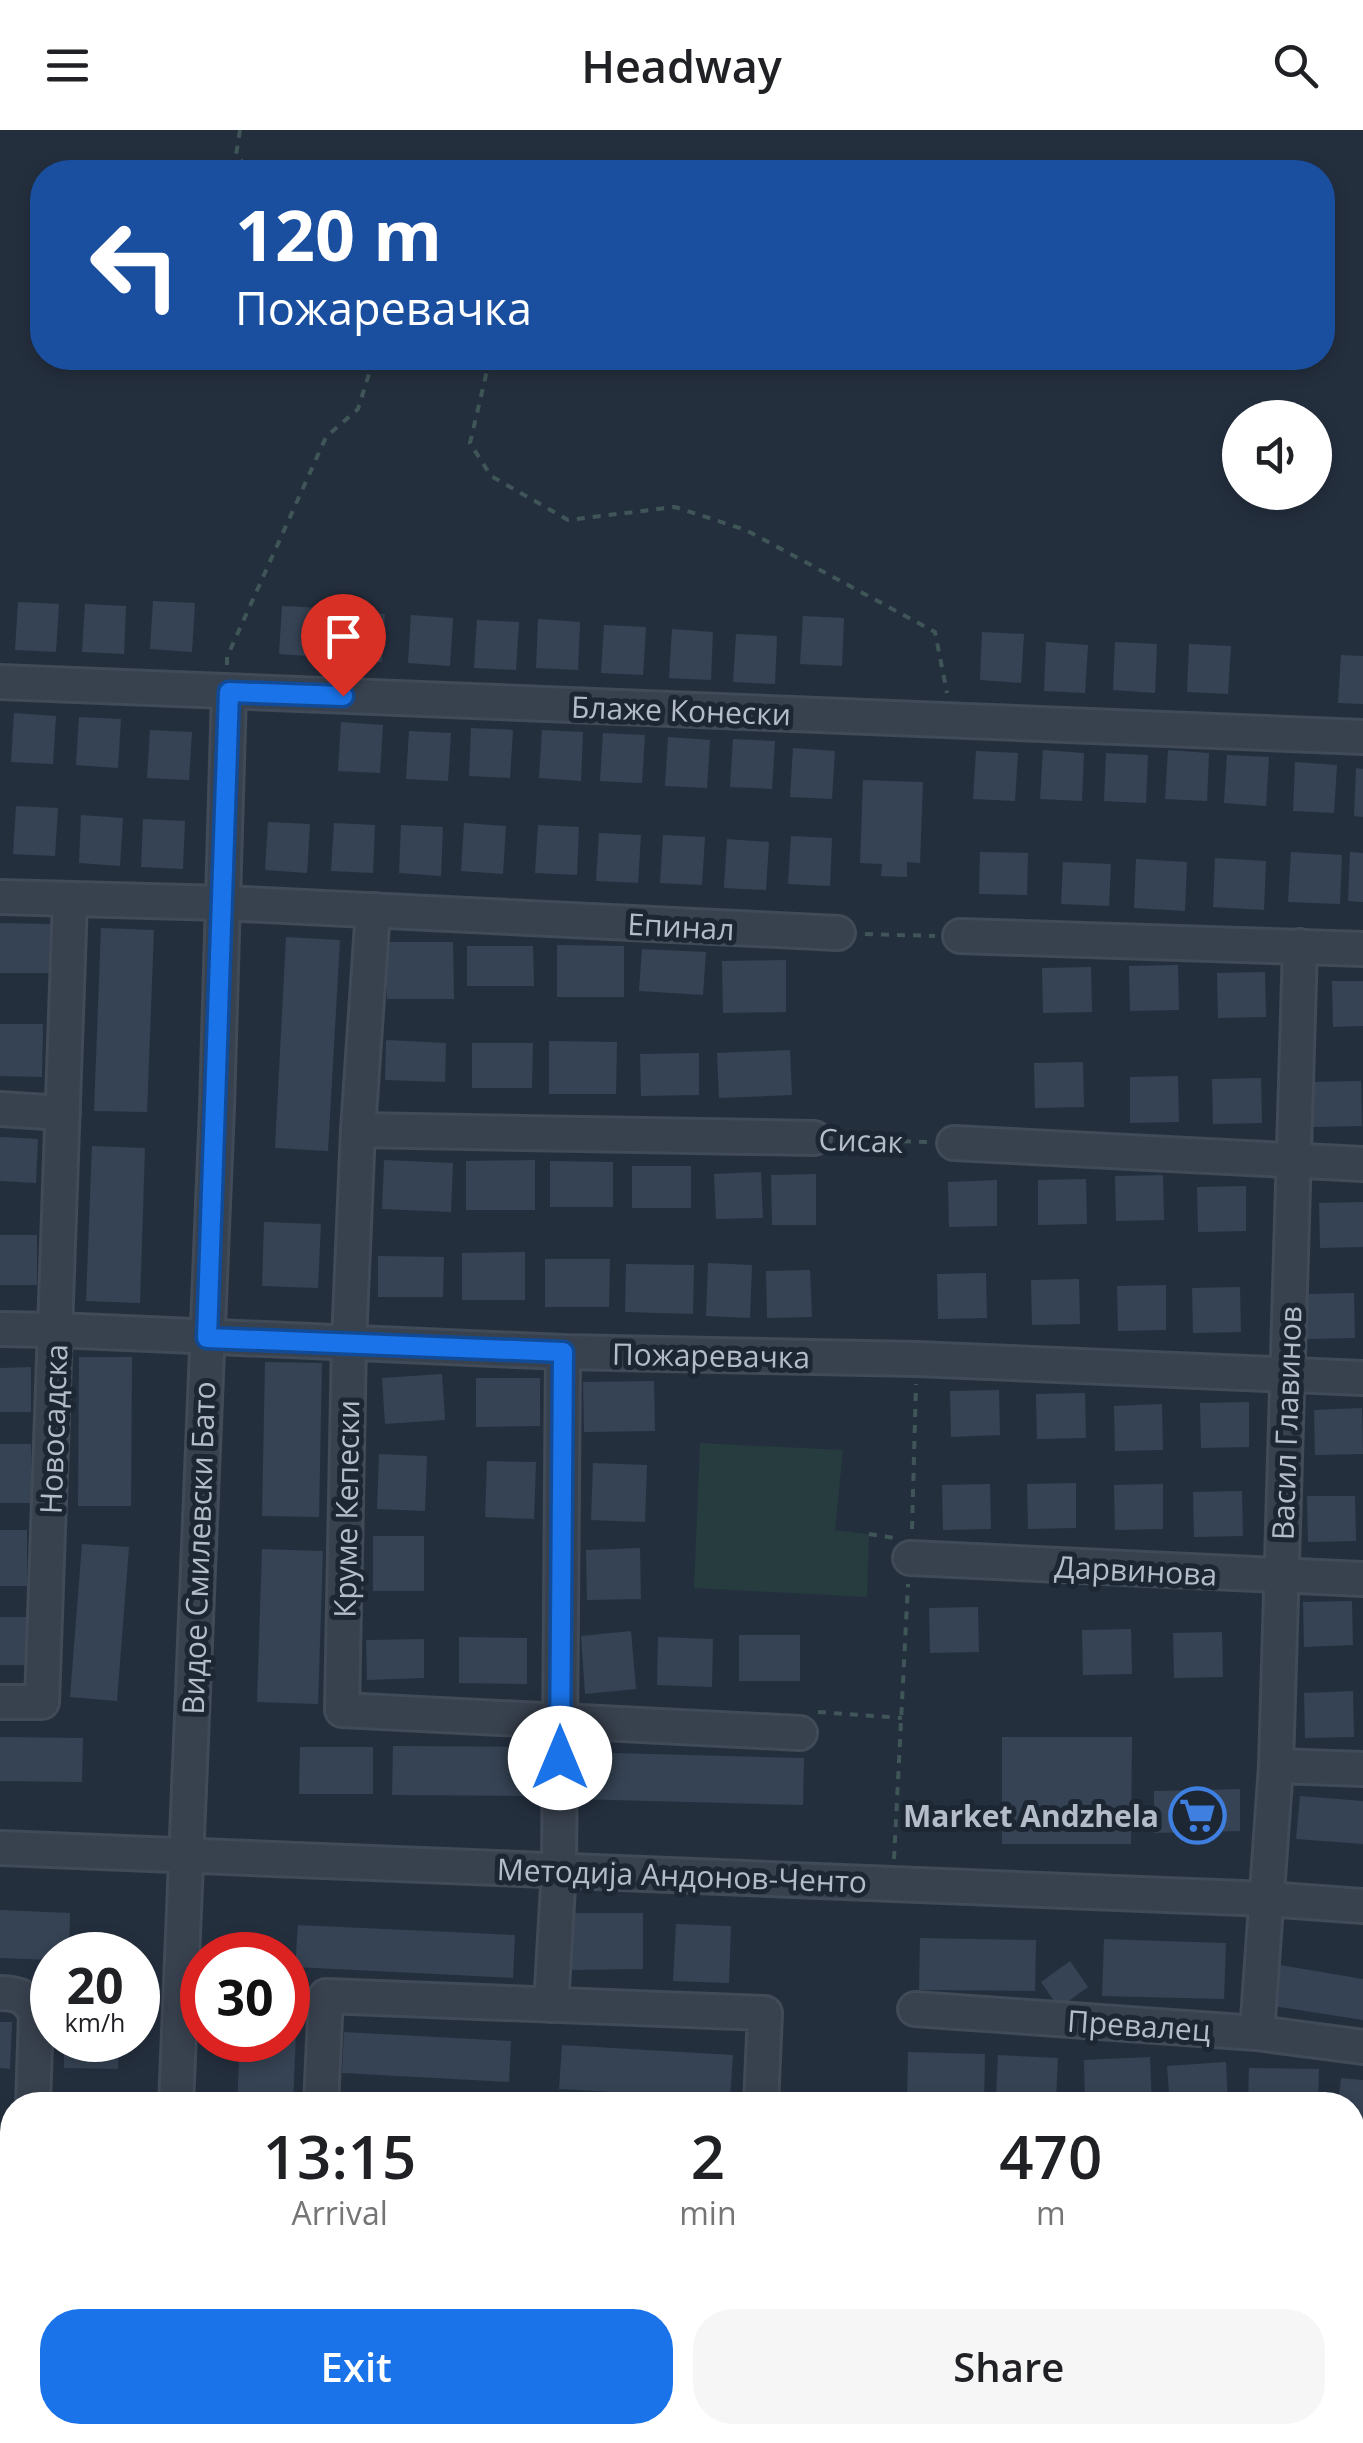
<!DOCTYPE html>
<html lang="en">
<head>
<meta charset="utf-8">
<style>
	body { margin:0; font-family:"Open Sans",sans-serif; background:#f6f6f6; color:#202124; height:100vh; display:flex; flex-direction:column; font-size:38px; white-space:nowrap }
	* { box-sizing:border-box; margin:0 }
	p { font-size:32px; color:#757577 }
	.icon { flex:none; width:55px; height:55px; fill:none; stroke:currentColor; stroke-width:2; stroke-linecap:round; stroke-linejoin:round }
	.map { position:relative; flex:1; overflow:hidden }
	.sheet { position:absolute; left:0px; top:1962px; width:1365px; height:352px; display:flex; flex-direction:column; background:#fff; border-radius:40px 40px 0 0; box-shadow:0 5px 15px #0003 }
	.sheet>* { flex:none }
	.top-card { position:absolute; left:30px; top:30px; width:1305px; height:210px; border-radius:40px; box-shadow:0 5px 15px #0003; background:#1a4fa0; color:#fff; overflow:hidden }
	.controls { position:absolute; left:1222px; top:270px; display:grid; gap:20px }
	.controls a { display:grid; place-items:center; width:110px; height:110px; border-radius:50%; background:#fff; box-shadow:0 5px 15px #0003; font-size:50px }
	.speed { position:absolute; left:30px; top:1802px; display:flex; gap:20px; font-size:50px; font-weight:700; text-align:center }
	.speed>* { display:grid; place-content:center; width:130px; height:130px; border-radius:50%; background:#fff; box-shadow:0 5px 15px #0003; line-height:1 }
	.speed small { font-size:25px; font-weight:400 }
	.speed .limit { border:15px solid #d22; background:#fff; color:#111 }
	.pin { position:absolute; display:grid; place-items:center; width:85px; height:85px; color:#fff; margin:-102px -42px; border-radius:50% 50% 50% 0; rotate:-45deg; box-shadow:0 0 10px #0007 }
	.pin .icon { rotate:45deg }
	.me { position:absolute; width:110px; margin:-55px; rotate:0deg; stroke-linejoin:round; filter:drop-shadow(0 0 8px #0008) }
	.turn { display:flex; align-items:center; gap:35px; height:210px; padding:0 40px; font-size:45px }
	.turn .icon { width:130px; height:130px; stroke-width:2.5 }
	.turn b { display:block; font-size:70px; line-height:85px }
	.eta { display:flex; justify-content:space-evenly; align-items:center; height:170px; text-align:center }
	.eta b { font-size:60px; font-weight:600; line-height:70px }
	.primary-button { display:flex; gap:20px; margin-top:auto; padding:20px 40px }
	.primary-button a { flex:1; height:115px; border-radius:40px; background:#1a73e8; color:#fff; font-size:40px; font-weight:600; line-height:115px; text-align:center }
	.primary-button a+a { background:#f6f6f6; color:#202124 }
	header { display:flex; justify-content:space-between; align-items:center; height:130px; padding:0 40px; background:#fff; font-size:45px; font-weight:600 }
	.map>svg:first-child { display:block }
</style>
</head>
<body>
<header><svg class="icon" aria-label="menu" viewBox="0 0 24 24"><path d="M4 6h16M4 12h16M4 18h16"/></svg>Headway<svg class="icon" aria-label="search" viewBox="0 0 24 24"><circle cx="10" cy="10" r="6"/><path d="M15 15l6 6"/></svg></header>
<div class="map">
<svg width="1363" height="2313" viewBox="0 0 1363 2313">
	<rect width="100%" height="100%" fill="#242f3e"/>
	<polygon fill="#263c3f" points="700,1313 843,1320 835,1400 869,1404 867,1467 694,1458"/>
	<g fill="#364354">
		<polygon points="153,471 195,473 192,522 150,519"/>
		<polygon points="18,472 59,474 56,522 15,520"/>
		<polygon points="85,474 126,476 124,524 82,522"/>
		<polygon points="282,476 324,478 321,527 279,524"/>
		<polygon points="343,481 385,484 382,532 340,530"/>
		<polygon points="411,485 453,488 450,536 408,533"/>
		<polygon points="803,486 844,488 842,536 800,534"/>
		<polygon points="538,489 580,492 578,540 536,538"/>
		<polygon points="477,490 519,492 516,540 474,538"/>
		<polygon points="604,495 646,497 643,545 601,543"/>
		<polygon points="672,499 713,502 711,550 669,548"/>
		<polygon points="982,502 1024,504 1021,553 980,550"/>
		<polygon points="736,504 777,506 775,554 733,552"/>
		<polygon points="1046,512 1088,515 1085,563 1044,561"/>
		<polygon points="1115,512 1157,514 1155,563 1113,560"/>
		<polygon points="1189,514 1231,516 1228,564 1187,562"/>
		<polygon points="1341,525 1363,526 1363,574 1338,573"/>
		<polygon points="14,583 56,586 53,634 11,632"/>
		<polygon points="79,587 121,589 118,638 76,635"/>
		<polygon points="341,592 383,595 380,643 338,641"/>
		<polygon points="471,598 513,600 510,648 469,646"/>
		<polygon points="150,600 192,602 189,650 147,648"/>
		<polygon points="542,600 583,602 581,651 539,648"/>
		<polygon points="409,601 451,603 448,651 406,649"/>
		<polygon points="603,603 645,605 642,653 600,651"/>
		<polygon points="668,607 710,610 707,658 665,656"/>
		<polygon points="733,609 775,611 772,659 730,657"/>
		<polygon points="793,618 835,621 832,669 790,667"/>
		<polygon points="1043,620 1084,623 1082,671 1040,669"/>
		<polygon points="1168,620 1209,623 1207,671 1165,669"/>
		<polygon points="976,621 1018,623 1015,671 973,669"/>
		<polygon points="1106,623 1148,625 1146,673 1104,671"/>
		<polygon points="1227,625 1269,627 1266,676 1224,673"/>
		<polygon points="1295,632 1337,635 1334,683 1293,681"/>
		<polygon points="1356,638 1363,639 1363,687 1354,686"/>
		<polygon points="863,650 923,652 920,733 907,732 907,747 881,746 882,734 860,733"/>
		<polygon points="16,676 58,678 55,726 13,724"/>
		<polygon points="81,685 123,688 120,736 79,733"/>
		<polygon points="143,689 185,691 183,739 141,737"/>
		<polygon points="268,692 310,694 307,743 265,740"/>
		<polygon points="334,693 375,695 373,743 331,741"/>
		<polygon points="464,693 506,696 503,744 461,741"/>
		<polygon points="401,695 443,697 441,746 399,743"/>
		<polygon points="538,695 579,697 577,745 535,743"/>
		<polygon points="599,703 641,705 638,753 596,751"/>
		<polygon points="663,705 705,707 702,755 660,753"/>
		<polygon points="791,706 832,708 830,756 788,754"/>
		<polygon points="727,709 769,712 766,760 724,758"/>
		<polygon points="980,722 1028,723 1027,765 979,764"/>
		<polygon points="1291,722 1342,725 1340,774 1288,772"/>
		<polygon points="1350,722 1363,723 1363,772 1348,771"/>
		<polygon points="1215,728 1266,731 1264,780 1213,777"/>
		<polygon points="1136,729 1187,732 1185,781 1134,778"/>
		<polygon points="1063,732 1111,734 1109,776 1061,774"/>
		<polygon points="0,793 51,794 50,843 0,843"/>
		<polygon points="101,798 154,800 147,982 94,981"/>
		<polygon points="286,807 340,810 328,1021 275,1018"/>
		<polygon points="387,812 453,812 454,869 387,869"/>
		<polygon points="557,815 624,816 624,867 557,867"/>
		<polygon points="467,816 533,816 534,856 467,856"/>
		<polygon points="642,819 706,822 703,865 639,861"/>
		<polygon points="786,830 786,882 723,883 722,831"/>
		<polygon points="1178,835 1179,880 1130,881 1129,836"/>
		<polygon points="1091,837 1092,882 1043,883 1042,838"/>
		<polygon points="1265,842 1266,887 1218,888 1217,843"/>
		<polygon points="1332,851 1363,851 1363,896 1333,897"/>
		<polygon points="0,894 43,894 42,947 0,946"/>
		<polygon points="386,910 446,913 445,952 385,950"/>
		<polygon points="549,911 617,912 616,964 549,964"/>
		<polygon points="472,913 533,913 532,958 472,958"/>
		<polygon points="790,920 792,965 719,968 717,923"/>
		<polygon points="699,923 699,965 641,966 640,924"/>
		<polygon points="1083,932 1084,977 1035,978 1034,933"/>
		<polygon points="1178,946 1179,992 1130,993 1130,947"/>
		<polygon points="1261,948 1262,993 1213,994 1212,949"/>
		<polygon points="1361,951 1362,996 1313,997 1312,952"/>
		<polygon points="0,1007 38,1009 36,1053 0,1051"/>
		<polygon points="92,1016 145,1018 140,1173 86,1171"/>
		<polygon points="384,1030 453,1033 451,1082 382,1079"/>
		<polygon points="535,1030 535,1080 466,1080 466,1031"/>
		<polygon points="550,1031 613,1032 613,1077 550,1077"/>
		<rect x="632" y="1036" width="59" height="42"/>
		<polygon points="761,1042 763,1088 716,1089 714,1044"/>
		<polygon points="816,1044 816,1095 772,1095 771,1045"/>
		<polygon points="1163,1045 1164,1090 1116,1091 1115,1046"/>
		<polygon points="1086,1049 1087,1094 1038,1095 1038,1050"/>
		<polygon points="997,1050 997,1096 949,1097 948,1052"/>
		<polygon points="1246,1056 1246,1101 1198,1102 1197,1057"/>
		<polygon points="1363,1072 1363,1117 1320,1118 1319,1073"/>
		<polygon points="264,1092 321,1094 318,1158 262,1156"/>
		<rect x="0" y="1105" width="37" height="50"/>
		<polygon points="525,1122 525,1170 462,1170 462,1123"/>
		<polygon points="378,1126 444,1127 443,1167 378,1167"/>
		<polygon points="545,1129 610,1129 609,1177 545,1177"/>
		<polygon points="708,1133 752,1135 750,1188 706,1186"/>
		<polygon points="626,1134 694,1135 693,1184 625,1182"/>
		<polygon points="810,1140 812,1187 767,1188 766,1141"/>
		<polygon points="986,1143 987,1188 938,1189 937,1144"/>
		<polygon points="1079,1149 1080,1194 1032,1195 1031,1150"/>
		<polygon points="1166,1155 1166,1200 1118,1201 1117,1156"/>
		<polygon points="1240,1157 1241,1202 1193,1203 1192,1158"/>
		<polygon points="1354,1163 1355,1208 1307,1209 1306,1164"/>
		<polygon points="79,1227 132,1227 131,1376 78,1376"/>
		<polygon points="265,1232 322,1233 319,1387 262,1386"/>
		<polygon points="31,1237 31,1282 0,1282 0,1238"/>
		<polygon points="442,1244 445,1290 385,1294 382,1248"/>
		<polygon points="476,1248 540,1248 540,1296 476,1297"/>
		<polygon points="654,1251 655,1301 584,1302 583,1252"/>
		<polygon points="999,1260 1000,1305 951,1307 950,1261"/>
		<polygon points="1085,1263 1086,1308 1037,1309 1036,1264"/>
		<polygon points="1249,1272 1249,1317 1201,1318 1200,1273"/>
		<polygon points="1162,1274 1163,1320 1115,1321 1114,1276"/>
		<polygon points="1362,1278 1363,1324 1315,1325 1314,1280"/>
		<rect x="0" y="1314" width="31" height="59"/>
		<polygon points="379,1324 427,1326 425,1381 377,1379"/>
		<polygon points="487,1331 536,1332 534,1389 485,1387"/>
		<polygon points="593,1333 647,1335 645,1392 591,1390"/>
		<polygon points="1076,1353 1076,1398 1028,1399 1027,1354"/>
		<polygon points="990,1354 991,1399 943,1400 942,1355"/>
		<polygon points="1163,1354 1163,1399 1115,1400 1114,1355"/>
		<polygon points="1242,1361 1243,1406 1194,1407 1193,1362"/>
		<polygon points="1307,1366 1355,1366 1356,1411 1308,1412"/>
		<rect x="0" y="1400" width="27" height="56"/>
		<rect x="373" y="1406" width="51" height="55"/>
		<polygon points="82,1414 129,1417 117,1571 70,1567"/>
		<polygon points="640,1418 641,1469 587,1470 586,1420"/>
		<polygon points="262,1419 323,1421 318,1574 257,1572"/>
		<polygon points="1352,1471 1353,1515 1304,1517 1303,1472"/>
		<polygon points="978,1477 979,1522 930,1523 929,1478"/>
		<rect x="0" y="1487" width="26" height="48"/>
		<polygon points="1131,1499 1132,1544 1083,1545 1082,1500"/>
		<polygon points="631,1501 636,1559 585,1564 581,1506"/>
		<polygon points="1222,1502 1223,1547 1174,1548 1173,1503"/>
		<rect x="739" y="1505" width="61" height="46"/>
		<polygon points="459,1507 527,1508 527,1554 459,1553"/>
		<polygon points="658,1507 713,1509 712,1557 657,1555"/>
		<polygon points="424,1509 424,1548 367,1550 366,1510"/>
		<polygon points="1353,1561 1354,1607 1305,1608 1304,1563"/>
		<polygon points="0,1607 83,1608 82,1652 0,1651"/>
		<polygon points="1002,1607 1132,1607 1131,1714 1002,1714"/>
		<polygon points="393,1616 527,1617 527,1666 392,1665"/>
		<polygon points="300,1617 373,1617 373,1664 299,1664"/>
		<polygon points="576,1622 804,1628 803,1675 574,1669"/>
		<polygon points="1240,1659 1240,1701 1154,1703 1154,1661"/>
		<polygon points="1300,1666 1363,1671 1363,1714 1296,1709"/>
		<polygon points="0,1780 70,1783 69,1825 52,1825 52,1830 0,1828"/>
		<polygon points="570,1783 643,1783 643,1839 571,1840"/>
		<polygon points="676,1794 731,1796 729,1853 673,1851"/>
		<polygon points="298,1795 515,1805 513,1848 295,1837"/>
		<polygon points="920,1808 1036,1810 1035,1861 919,1860"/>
		<polygon points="1104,1809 1226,1813 1224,1869 1102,1866"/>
		<polygon points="1070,1831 1088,1857 1059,1878 1041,1852"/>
		<polygon points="1280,1835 1363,1849 1363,1890 1273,1876"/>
		<polygon points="288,1877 297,1877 293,1975 237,1975 240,1910 288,1910"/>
		<polygon points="0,1892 12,1892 10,1939 0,1938"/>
		<polygon points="344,1902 511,1911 509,1952 342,1943"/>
		<polygon points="64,1910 119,1910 118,1939 64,1938"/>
		<polygon points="562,1915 733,1925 730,1969 559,1959"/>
		<polygon points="908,1922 985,1924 984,1974 907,1972"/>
		<polygon points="998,1925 1058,1928 1056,1969 996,1966"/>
		<polygon points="1150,1927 1152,1975 1085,1975 1084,1930"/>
		<polygon points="1226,1932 1228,1975 1170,1975 1167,1936"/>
		<polygon points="1249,1938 1319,1939 1318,1975 1248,1975"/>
		<polygon points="1341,1948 1363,1950 1363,2002 1352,2001 1352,1975 1338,1975"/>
		<rect x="60" y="1965" width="44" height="10"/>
		<polygon points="1352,2047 1363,2048 1363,2100 1352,2099"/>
		<polygon points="1352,2213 1363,2218 1363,2270 1356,2282 1352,2280"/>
		<polygon points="0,2288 12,2289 12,2302 56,2302 55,2313 0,2313"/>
		<polygon points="1291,2302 1312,2302 1330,2313 1292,2313 1286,2310"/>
		<polygon points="500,2305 500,2313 279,2313 279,2308"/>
	</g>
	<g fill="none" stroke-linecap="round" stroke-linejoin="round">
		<defs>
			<g id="minor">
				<polyline points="0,552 1363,607"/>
				<polyline points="0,767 223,773 838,803"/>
				<polyline points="373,780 358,1000 349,1212 342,1580 800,1603"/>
				<polyline points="960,806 1363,819"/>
				<polyline points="0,979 63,983"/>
				<polyline points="358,1000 814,1008"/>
				<polyline points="954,1013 1363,1034"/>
				<polyline points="0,1199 57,1200 563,1222 917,1229 1363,1248"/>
				<polyline points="910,1428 1363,1449"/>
				<polyline points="0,1572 42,1572 70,770"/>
				<polyline points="1276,1636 1363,1639"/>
				<polyline points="0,1718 1267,1769 1363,1776"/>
				<path d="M 0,1863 C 19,1863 27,1867 36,1884 L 33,1975"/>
				<polyline points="551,1875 559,1740 563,1222"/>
				<polyline points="915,1879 1257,1903 1363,1917"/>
				<polyline points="1257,1903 1276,1636 1300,816"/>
				<polyline points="176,1975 217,977 229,562"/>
				<polyline points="321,1975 326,1866 765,1883 761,1975"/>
				<polyline points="1352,2132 1363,2137"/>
				<polyline points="0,2241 12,2237"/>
				<polyline points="167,2313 168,2302"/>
				<polyline points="1171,2313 1178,2302"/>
			</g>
		</defs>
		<use href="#minor" stroke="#414a57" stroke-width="38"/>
		<g stroke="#3f5557" stroke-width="4" stroke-dasharray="8 8" stroke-linecap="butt">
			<polyline points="240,0 236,25 252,42"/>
			<polyline points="490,228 470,313 491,346 568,390 675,377 746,400 935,502 947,563"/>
			<polyline points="227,535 227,527 326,307 358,279 374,228"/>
			<polyline points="865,804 935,806"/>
			<polyline points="839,1009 929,1012"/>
			<polyline points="912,1399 916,1254"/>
			<polyline points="869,1404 894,1408"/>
			<polyline points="818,1582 902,1588"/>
			<polyline points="894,1729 908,1454"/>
		</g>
		<use href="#minor" stroke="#38414e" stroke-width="32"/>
	</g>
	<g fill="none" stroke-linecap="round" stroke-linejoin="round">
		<defs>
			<polyline id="route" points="343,566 229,562 207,1208 563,1222 560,1628"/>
		</defs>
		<use href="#route" stroke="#114b97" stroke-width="25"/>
		<use href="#route" stroke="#1a73e8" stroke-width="18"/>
	</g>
	<defs>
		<symbol id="supermarket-ring" viewBox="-11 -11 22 22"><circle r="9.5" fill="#1d2633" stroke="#3f7fe0" stroke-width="1.5"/><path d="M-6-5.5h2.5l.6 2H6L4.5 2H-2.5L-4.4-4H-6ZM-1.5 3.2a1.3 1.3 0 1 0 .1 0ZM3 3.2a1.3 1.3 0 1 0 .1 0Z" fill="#3f7fe0"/></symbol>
	</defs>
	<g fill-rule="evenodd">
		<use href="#supermarket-ring" x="1166" y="1654" width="63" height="63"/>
	</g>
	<g text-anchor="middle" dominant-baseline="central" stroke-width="10" stroke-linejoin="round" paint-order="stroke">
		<g font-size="30" fill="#b4bcc9" stroke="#1d2633">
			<text transform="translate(681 580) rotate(2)">Блаже Конески</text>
			<text transform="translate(681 796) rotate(3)">Епинал</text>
			<text transform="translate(861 1010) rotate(2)">Сисак</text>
			<text transform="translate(711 1225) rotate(1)">Пожаревачка</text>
			<text transform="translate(1286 1293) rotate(-88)">Васил Главинов</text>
			<text transform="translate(53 1299) rotate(-88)">Новосадска</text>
			<text transform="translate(346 1379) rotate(-89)">Круме Кепески</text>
			<text transform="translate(198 1418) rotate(-88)">Видое Смилевски Бато</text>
			<text transform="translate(1136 1440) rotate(3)">Дарвинова</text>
			<text transform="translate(682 1745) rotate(2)">Методија Андонов-Ченто</text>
			<text transform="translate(1139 1895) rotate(4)">Превалец</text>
		</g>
		<g font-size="30" font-weight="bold" fill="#b4bcc9" stroke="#1d2633" text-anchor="end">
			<text x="1159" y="1685">Market Andzhela</text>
		</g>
	</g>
</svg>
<div class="controls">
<a><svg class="icon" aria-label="sound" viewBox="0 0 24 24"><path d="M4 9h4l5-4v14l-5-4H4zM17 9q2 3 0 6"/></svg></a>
</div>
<div class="speed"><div>20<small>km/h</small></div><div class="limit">30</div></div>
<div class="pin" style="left:343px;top:566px;background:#d93025"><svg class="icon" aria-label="arrive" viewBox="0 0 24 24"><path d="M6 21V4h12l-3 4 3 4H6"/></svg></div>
<svg class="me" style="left:560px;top:1628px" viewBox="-20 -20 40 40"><circle r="19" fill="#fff"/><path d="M0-13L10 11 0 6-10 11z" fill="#1a73e8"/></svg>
<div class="top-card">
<div class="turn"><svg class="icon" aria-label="left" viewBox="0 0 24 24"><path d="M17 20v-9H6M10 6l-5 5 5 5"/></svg><div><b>120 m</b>Пожаревачка</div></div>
</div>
<section class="sheet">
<div class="eta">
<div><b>13:15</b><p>Arrival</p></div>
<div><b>2</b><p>min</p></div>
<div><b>470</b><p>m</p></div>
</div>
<div class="primary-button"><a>Exit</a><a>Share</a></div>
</section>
</div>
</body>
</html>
